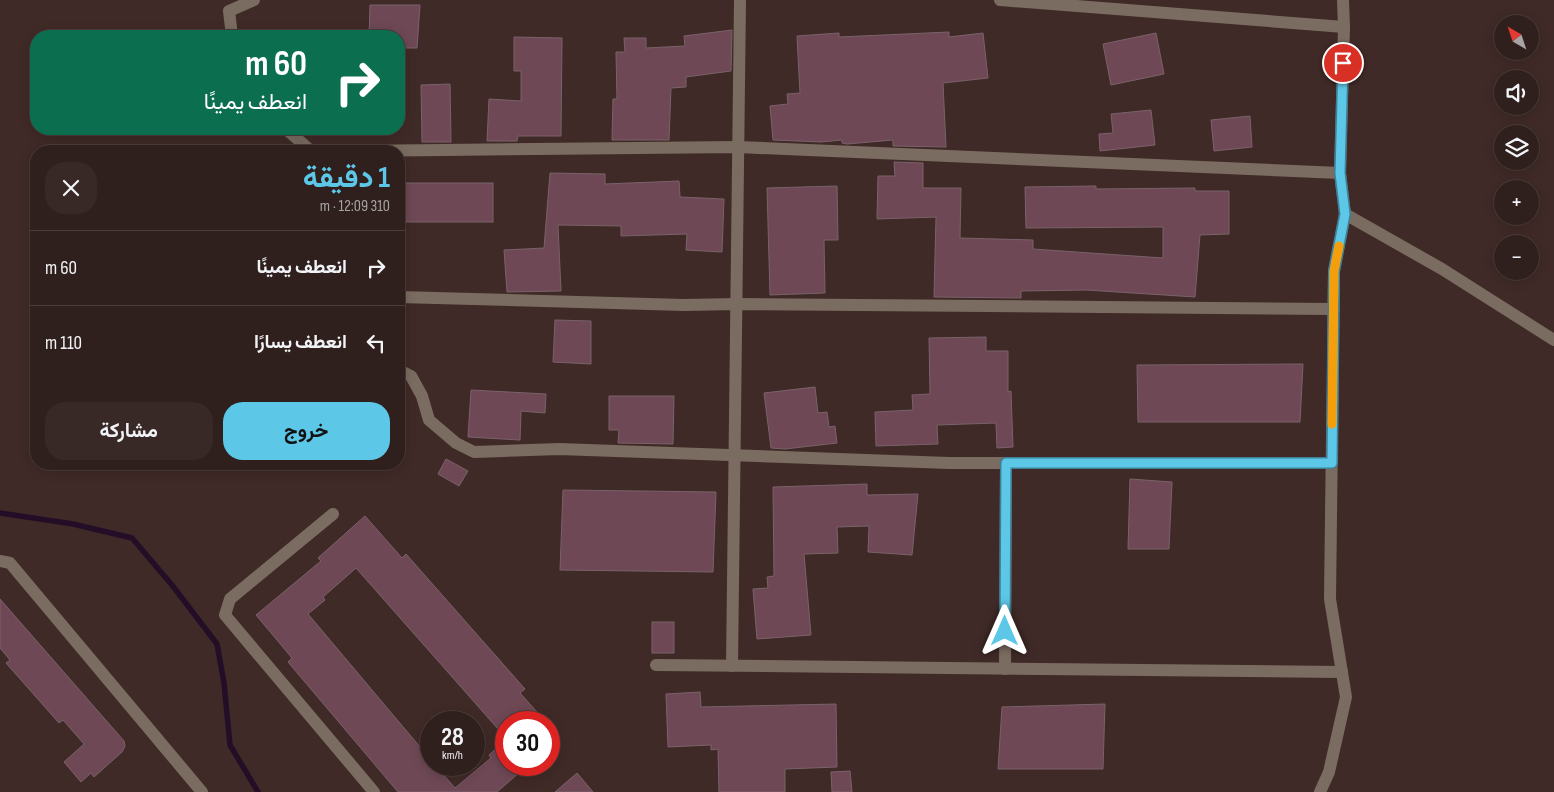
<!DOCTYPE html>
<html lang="ar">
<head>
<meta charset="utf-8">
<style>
	body { margin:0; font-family:"Sofia Sans Condensed",Vazirmatn,sans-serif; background:#382826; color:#f1f3f6; direction:rtl; height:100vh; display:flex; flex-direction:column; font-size:19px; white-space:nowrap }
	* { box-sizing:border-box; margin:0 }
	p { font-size:16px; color:#a8a3a4 }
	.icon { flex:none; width:28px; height:28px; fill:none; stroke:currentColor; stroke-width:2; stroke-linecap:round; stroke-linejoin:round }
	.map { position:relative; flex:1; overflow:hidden; direction:ltr }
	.side { position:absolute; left:30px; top:145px; width:375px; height:325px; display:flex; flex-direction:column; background:#30201d; border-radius:20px; box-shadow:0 2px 12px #0003,0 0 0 1px #4b3e3b; direction:rtl }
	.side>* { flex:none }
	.guide { position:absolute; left:30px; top:30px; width:375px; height:105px; border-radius:20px; box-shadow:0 2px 12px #0003,0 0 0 1px #4b3e3b; direction:rtl; background:#0b6e4f; color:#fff; overflow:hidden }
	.needle { width:32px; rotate:321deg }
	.controls { position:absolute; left:1494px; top:15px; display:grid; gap:10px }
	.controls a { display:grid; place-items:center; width:45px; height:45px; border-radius:50%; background:#30201d; box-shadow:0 2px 12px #0003,0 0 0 1px #4b3e3b; font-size:25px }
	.speed { position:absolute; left:420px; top:711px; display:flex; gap:10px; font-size:25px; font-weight:700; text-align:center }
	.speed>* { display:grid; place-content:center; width:65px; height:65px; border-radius:50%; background:#30201d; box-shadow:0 2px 12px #0003,0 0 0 1px #4b3e3b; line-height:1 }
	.speed small { font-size:12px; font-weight:400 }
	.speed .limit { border:8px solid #d22; background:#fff; color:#111 }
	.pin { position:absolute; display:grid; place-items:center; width:42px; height:42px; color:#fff; margin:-21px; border:2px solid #fff; border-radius:50%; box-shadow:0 1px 5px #0007 }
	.me { position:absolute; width:55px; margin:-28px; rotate:0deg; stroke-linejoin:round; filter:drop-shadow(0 0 4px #0008) }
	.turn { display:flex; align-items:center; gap:18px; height:105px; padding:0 15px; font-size:22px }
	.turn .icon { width:65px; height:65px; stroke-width:2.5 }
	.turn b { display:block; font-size:35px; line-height:42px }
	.round { display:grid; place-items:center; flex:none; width:52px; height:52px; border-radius:20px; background:#382826 }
	.headline { display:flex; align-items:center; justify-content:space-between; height:85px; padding:0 15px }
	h1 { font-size:30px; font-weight:700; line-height:38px; color:#5dc7e8 }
	.button { display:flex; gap:10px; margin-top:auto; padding:10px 15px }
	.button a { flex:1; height:58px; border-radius:20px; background:#5dc7e8; color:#111; font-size:20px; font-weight:700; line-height:58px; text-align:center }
	.button a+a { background:#382826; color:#f1f3f6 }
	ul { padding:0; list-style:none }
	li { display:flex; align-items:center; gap:15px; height:75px; padding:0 15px; border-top:1px solid #4b3e3b }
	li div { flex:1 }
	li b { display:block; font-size:19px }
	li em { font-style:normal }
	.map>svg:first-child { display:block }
</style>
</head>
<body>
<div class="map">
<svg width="1554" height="792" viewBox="0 0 1554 792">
	<rect width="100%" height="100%" fill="#402a27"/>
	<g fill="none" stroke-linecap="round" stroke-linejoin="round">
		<polyline stroke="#240e27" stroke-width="5.5" points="0,513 73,524 132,538 172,585 217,644 224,683 230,745 258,792"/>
	</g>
	<g fill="#6e4855" stroke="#7a626a">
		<polygon points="370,5 420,5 417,48 399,48 399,36 369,36"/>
		<polygon points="732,30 731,71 686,77 686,87 671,88 669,140 612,140 613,99 617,99 616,52 625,52 624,38 646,38 646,48 685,46 684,36"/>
		<polygon points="949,32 949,37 983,33 988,78 943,83 946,147 893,146 893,140 847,144 842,143 842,140 821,142 773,140 770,106 788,104 787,94 800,93 797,36 839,33 839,37"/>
		<polygon points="1156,33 1164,74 1111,85 1103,44"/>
		<polygon points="514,37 562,38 561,136 518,136 517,141 487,141 489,99 521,101 521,71 514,71"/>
		<polygon points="450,84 451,142 422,142 421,85"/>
		<polygon points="1151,110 1155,145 1100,151 1099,134 1113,133 1111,114"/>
		<polygon points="1250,116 1252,147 1214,151 1211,120"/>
		<polygon points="894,162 923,163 923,188 961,188 960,238 1033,240 1033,249 1163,258 1163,227 1026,228 1025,187 1096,186 1096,189 1195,188 1195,191 1229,191 1229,234 1200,235 1195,297 1086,290 1021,291 1021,298 934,297 936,217 877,219 878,176 895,176"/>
		<polygon points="550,173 605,174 605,184 679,181 680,197 724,199 722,252 686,250 687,234 621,236 621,226 558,225 561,291 507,292 504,250 544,248"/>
		<rect x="399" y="183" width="94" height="39"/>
		<polygon points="837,186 838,240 824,240 825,293 770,295 767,188"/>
		<polygon points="555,320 591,321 591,364 553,362"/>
		<polygon points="986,337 986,351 1008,351 1008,392 1011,391 1013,447 997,448 996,423 937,425 938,444 876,446 875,412 913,410 912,395 930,394 929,338"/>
		<polygon points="1303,364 1300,422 1138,422 1137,365"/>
		<polygon points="815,387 818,413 827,412 829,427 835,426 837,443 785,449 771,448 764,393"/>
		<polygon points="471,390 546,394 545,413 521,411 520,440 468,437"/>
		<polygon points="609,396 674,396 673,444 618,443 619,430 609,430"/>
		<polygon points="446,459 468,471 459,486 438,474"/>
		<polygon points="1130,479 1172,482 1169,549 1128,549"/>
		<polygon points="867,484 867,495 918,494 912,555 868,552 869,526 837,527 838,553 804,554 811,635 757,639 753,589 768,588 767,577 774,576 773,487"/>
		<polygon points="563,490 716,492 713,572 560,570"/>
		<polygon points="365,516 402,558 406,554 525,689 520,693 546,722 506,722 506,738 356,568 323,597 325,600 308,614 431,760 431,765 435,765 455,788 491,758 489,755 506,740 506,765 528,765 497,792 398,792 288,662 292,658 256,615 321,561 318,558"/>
		<polygon points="0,599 124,741 125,746 122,752 94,777 91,773 81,782 64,762 84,744 63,720 59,723 6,663 10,660 0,648"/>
		<rect x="652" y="622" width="22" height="31"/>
		<polygon points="700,692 701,707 836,704 837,767 785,769 785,792 719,792 718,749 711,750 711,745 668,747 666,694"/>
		<polygon points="1105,704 1103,769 998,769 1002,707"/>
		<polygon points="850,771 852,792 832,792 831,772"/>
		<polygon points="577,773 593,792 555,792"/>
	</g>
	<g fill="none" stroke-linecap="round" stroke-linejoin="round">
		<g stroke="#7a6c60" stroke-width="12">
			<polyline points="1000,0 1344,27"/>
			<polyline points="232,36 229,11 254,0"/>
			<polyline points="286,129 311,151"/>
			<polyline points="350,151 738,147 1340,173"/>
			<polyline points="1345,214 1442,269 1554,340"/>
			<polyline points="399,297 684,305 736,304 1334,309"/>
			<polyline points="399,370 411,376 422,396 429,420 456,443 474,452 559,449 949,463 1332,463"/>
			<polyline points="333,514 230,599 225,615 374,792"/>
			<polyline points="0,561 10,563 202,792"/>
			<polyline points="656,665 1342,672"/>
			<polyline points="732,666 740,0"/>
			<polyline points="1005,669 1006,463"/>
			<polyline points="1320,792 1329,772 1346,697 1330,599 1334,271 1345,214 1340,173 1344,27 1343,0"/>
		</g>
	</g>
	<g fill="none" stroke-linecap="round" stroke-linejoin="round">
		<defs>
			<polyline id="route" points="1005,631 1006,463 1332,463 1334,271 1345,214 1340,173 1343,63"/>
		</defs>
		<use href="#route" stroke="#3c8197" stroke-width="12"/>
		<use href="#route" stroke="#5dc7e8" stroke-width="9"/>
		<polyline stroke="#f59e0b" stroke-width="9" points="1332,424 1334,271 1339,246"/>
	</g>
</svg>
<div class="controls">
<a><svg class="needle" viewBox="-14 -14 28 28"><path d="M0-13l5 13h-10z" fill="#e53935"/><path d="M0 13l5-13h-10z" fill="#a8a3a4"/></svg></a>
<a><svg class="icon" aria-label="sound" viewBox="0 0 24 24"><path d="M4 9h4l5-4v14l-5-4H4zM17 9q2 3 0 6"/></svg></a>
<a><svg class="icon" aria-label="layers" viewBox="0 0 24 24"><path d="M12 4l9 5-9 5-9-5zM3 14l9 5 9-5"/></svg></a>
<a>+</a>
<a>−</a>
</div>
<div class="speed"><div>28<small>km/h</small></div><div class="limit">30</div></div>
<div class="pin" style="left:1343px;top:63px;background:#d93025"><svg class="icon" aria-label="arrive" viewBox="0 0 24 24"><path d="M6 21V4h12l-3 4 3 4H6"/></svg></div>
<svg class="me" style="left:1005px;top:631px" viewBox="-20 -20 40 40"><path d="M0-17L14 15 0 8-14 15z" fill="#5dc7e8" stroke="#fff" stroke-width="4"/></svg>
<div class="guide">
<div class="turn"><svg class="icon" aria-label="right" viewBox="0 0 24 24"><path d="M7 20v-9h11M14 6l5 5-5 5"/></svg><div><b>60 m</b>انعطف يمينًا</div></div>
</div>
<section class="side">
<div class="headline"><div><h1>1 دقيقة</h1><p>310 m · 12:09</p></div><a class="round"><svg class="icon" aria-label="close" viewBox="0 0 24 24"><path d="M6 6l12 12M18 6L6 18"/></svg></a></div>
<ul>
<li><svg class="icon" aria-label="right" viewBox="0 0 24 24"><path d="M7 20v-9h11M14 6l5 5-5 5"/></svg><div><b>انعطف يمينًا</b></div><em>60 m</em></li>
<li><svg class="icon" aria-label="left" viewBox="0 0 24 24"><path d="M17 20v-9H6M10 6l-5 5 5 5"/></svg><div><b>انعطف يسارًا</b></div><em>110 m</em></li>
</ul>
<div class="button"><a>خروج</a><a>مشاركة</a></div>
</section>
</div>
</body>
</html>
